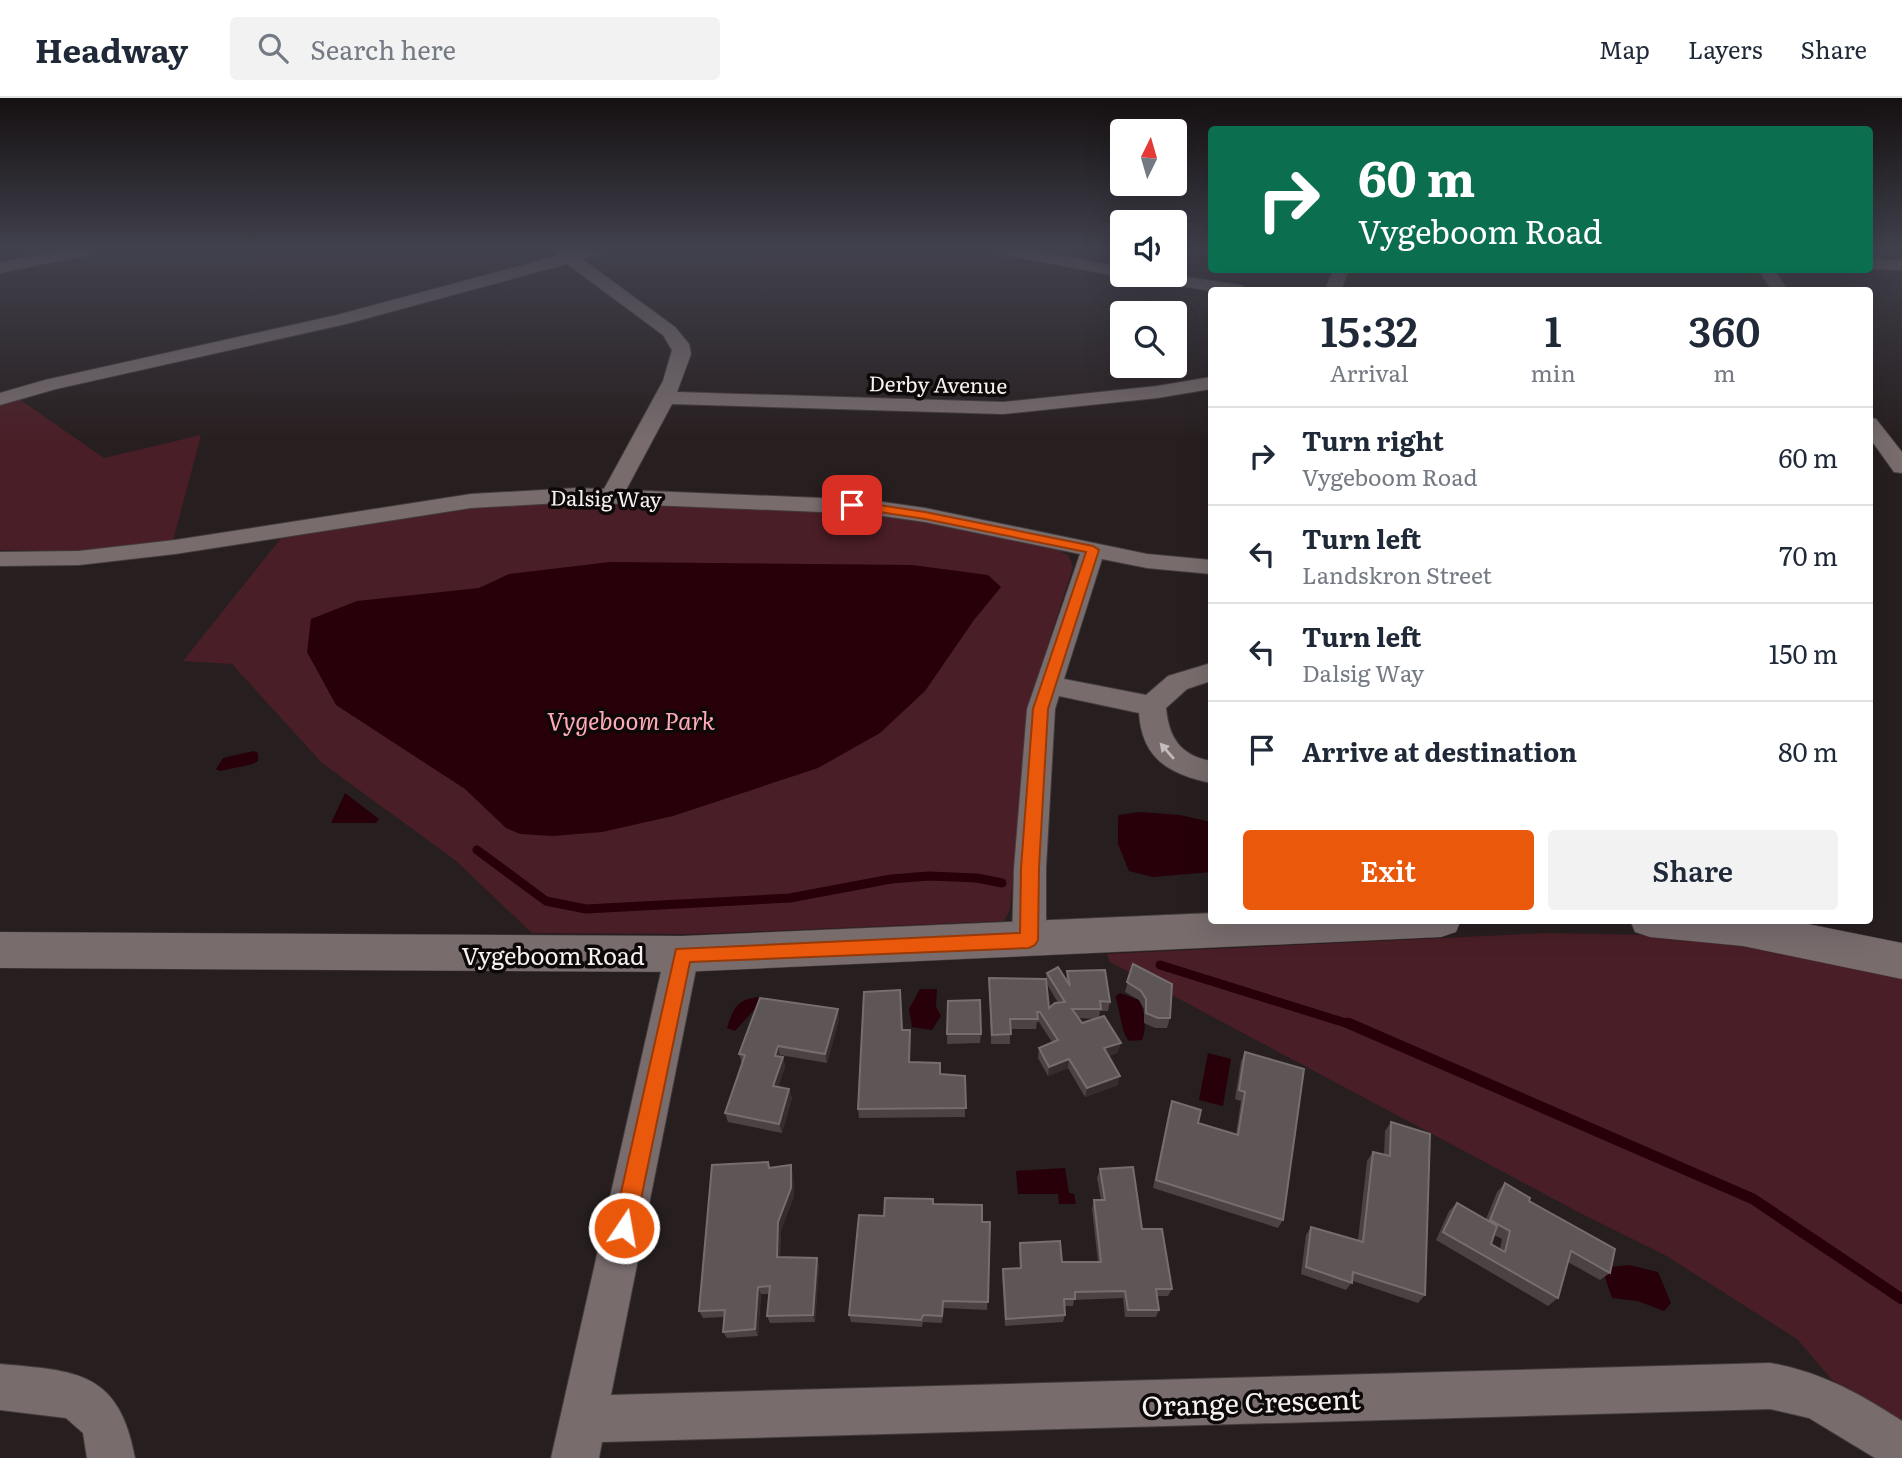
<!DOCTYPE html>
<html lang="en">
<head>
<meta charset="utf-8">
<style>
	body { margin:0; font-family:Literata,serif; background:#f2f2f3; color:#1f2937; height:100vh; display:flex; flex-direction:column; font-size:26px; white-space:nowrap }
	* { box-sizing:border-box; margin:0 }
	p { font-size:23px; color:#747a83 }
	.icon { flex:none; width:38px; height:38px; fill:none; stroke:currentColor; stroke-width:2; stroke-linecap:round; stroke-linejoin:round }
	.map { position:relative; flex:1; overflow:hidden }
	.drawer { position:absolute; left:1208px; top:189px; width:665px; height:637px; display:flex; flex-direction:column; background:#fff; border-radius:7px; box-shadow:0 7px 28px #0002 }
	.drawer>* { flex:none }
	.hud { position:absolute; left:1208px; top:28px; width:665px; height:147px; border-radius:7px; box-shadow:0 7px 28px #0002; background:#0b6e4f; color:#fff; overflow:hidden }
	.needle { width:46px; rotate:5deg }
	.tools { position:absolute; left:1110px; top:21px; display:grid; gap:14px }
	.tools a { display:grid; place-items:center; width:77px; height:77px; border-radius:7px; background:#fff; box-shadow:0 7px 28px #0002; font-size:35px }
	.pin { position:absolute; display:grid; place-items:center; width:60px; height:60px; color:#fff; margin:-30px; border-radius:14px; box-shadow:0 4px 10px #0006 }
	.me { position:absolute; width:77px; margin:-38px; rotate:12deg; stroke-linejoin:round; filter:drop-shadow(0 0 5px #0008) }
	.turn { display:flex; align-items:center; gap:24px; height:147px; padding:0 35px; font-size:32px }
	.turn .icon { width:91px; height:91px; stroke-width:2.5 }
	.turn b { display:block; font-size:49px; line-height:60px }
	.eta { display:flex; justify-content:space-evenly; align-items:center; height:119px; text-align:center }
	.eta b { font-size:42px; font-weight:600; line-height:49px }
	.primary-button { display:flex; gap:14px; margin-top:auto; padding:14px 35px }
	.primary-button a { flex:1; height:80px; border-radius:7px; background:#ea580c; color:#fff; font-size:28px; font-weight:600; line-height:80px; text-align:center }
	.primary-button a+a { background:#f2f2f3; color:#1f2937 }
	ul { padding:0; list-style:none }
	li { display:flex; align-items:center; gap:21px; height:98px; padding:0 35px; border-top:2px solid #e0e1e3 }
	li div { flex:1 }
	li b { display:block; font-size:26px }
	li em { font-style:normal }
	header { display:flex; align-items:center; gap:42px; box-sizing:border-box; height:98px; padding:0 35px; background:#fff; border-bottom:2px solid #e0e1e3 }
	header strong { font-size:33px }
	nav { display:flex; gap:38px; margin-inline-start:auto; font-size:24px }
	.search { width:490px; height:63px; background:#f2f2f3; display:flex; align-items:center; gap:18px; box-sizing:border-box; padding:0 24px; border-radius:7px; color:#747a83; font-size:26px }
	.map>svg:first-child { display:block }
</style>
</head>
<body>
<header>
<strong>Headway</strong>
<div class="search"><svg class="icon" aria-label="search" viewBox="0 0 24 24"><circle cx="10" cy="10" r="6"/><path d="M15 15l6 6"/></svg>Search here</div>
<nav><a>Map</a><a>Layers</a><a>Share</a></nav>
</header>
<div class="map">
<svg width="1902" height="1360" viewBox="0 0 1902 1360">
	<rect width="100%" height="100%" fill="#271e1f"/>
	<g fill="#4a1e26">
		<polygon points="19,301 104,360 201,337 173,443 72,453 0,452 0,306"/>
		<polygon points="563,403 846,413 904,419 1058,452 1069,458 1073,469 1028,608 1010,811 1004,823 695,836 532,835 455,762 322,665 232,566 183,563 282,439 470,411"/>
		<polygon points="1547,835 1649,837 1731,845 1902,877 1902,1325 1832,1282 1797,1241 1665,1157 1582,1116 1110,864 1107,856"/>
	</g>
	<g fill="#270009">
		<polygon points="610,464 912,467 988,477 1001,489 974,522 925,593 880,635 818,670 673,718 602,734 553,738 520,736 506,730 465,691 336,607 307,554 311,521 357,503 479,490 509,476"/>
		<polygon points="254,653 258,655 258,663 253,666 220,673 216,671 223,660"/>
		<polygon points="345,695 379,721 376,725 331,725"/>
		<polygon points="1140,714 1180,717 1211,724 1211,774 1153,779 1129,773 1118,746 1118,720 1119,717"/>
		<polygon points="920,891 937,891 936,909 941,918 932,932 912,929 909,911"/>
		<path d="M 1120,895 L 1139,902 C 1145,913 1147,930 1142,942 L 1129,943 C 1120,933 1121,912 1115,899 Z"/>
		<path d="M 765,899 L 766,905 L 754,912 L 735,933 L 727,930 C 734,907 740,899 765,899 Z"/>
		<polygon points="1208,955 1231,961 1223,1008 1199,1002"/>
		<polygon points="1065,1070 1069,1095 1074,1096 1076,1106 1059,1106 1058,1096 1018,1096 1016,1073"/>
		<polygon points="1629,1167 1658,1174 1671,1205 1664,1213 1638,1203 1612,1200 1602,1170"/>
	</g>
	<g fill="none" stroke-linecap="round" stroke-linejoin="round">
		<g stroke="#270009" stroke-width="9">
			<polyline points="477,752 546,803 586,811 790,800 891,781 929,778 977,780 1002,785"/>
			<polyline points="1160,867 1352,927"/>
		</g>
		<polyline stroke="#270009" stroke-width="11" points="1348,925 1753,1101 1902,1201"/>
		<defs>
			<g id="minor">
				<polygon points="63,152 96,152 88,157 0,175 0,165"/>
				<path d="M 569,152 L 606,152 L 604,155 L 582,161 L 675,229 L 689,246 L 691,256 L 677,294 L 1003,304 L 1157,288 L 1211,279 L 1211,291 L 1157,300 L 1003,316 L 672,306 L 626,392 L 869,402 L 925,410 L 1147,456 L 1211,462 L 1211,476 L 1147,470 L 1102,461 L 1064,581 L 1146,597 L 1168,578 L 1211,565 L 1211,583 L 1187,591 L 1166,610 C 1169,640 1180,657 1211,663 L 1211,685 C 1169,676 1142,661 1139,615 L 1059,598 L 1055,611 L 1046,770 L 1046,842 L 1041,852 L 1029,856 L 1017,852 L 1012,842 L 1014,770 L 1027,611 L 1080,456 L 925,424 L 869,416 L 576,404 L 471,410 L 175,456 L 79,467 L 0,468 L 0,454 L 79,453 L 175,442 L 471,396 L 576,390 L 604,391 L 663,283 L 672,252 L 663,237 L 567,166 L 346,226 L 56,291 L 0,307 L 0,295 L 45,282 L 337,217 L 557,158 L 552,152 Z"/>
				<polygon points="996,152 1032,152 1122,169 1122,177 1128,177 1122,179 1004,157"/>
				<polygon points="1869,161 1902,162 1902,172 1869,171"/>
				<polygon points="1333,172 1349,172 1341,192 1325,192"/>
				<polygon points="1758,172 1774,172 1788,192 1772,192"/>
				<polygon points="1134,177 1173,177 1241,187 1249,192 1211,193 1142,182"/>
				<polygon points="1869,319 1876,321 1902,354 1902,375 1894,374 1869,339"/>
				<path d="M 682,841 L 694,846 L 699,856 L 611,1297 L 1770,1265 C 1819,1273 1861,1296 1902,1323 L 1902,1360 L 1875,1360 L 1809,1320 L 1770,1311 L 602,1344 L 599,1360 L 551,1360 L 665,856 L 670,846 Z"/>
				<path d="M 0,1266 C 77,1273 119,1273 135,1360 L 87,1360 L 83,1335 L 66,1320 L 0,1312 Z"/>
			</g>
			<g id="tertiary">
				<polygon points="1211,815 1211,822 1461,822 1456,834 1441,839 682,874 0,870 0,834 682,838"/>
				<polygon points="1630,822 1788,822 1902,845 1902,881 1743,848 1650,839 1635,834"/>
			</g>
		</defs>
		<use href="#minor" stroke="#433b3c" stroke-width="2"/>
		<use href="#tertiary" stroke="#433b3c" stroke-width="1"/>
		<use href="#minor" fill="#786c6d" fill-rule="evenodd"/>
		<use href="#tertiary" fill="#786c6d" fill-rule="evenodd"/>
	</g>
	<g fill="#4c4243" fill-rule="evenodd">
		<polygon points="1133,866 1170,920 1167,930 1155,930 1144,925 1144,911 1139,902 1125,894"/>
		<path d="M 1067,873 L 1110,904 L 1108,913 L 1100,913 L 1099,920 L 1118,954 L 1109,958 L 1118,987 L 1085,999 L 1068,970 L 1048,978 L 1038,960 L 1039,950 L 1052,944 L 1039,924 L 1037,924 L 1036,931 L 1010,931 L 1010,946 L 991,946 L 989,880 L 1046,881 L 1047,875 L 1066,882 ZM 1047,886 L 1058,905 L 1049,910 ZM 1079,920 L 1095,921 L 1082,925 Z"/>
		<polygon points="948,903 981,936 980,945 947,946"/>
		<polygon points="839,921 827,965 780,957 780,959 783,959 785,969 778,989 789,991 792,1000 782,1035 728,1024 725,1015 742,965 739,956"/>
		<polygon points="902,932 910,932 910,964 940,976 965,978 965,1019 859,1020 858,1011"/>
		<polygon points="1245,954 1283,1122 1278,1130 1153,1090 1169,1012 1172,1003 1198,1025 1236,1036 1241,1003 1235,1001 1241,963"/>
		<polygon points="1391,1024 1425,1197 1418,1205 1353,1183 1346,1192 1301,1176 1306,1137 1311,1129 1358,1142 1367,1063 1373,1054 1384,1057 1385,1033"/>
		<polygon points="769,1070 793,1075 794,1098 781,1132 780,1159 817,1160 819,1168 815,1224 770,1225 767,1218 769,1196 761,1196 758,1238 727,1240 723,1234 724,1219 703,1220 699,1213"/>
		<polygon points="1100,1071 1142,1131 1172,1191 1168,1198 1157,1198 1159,1212 1156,1219 1125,1219 1123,1200 1074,1202 1073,1208 1065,1208 1065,1217 1063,1224 1005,1228 1002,1178 1003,1171 1020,1170 1019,1153 1020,1145 1062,1164 1098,1164 1092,1111 1094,1102 1101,1102 1097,1080"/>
		<path d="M 1505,1085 L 1529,1103 L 1610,1175 L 1600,1182 L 1568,1164 L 1558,1200 L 1548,1208 L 1436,1142 L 1449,1113 L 1457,1105 L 1486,1121 L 1497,1094 ZM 1494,1137 L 1502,1141 L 1500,1151 L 1491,1146 Z"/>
		<polygon points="933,1106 982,1124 990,1124 987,1212 944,1210 942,1225 923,1224 922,1229 851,1224 849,1217"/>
	</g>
	<g fill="#352c2d">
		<polygon points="838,911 839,921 827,965 825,956"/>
		<polygon points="1121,945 1118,954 1102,960 1104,950"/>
		<polygon points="778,948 780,957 777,968 775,958"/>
		<polygon points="783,959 785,969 776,997 773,988"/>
		<polygon points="1069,961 1068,970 1048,978 1049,969"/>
		<polygon points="1120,978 1118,987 1085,999 1087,990"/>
		<polygon points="789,991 792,1000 782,1035 779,1026"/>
		<polygon points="791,1067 793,1075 794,1098 781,1132 780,1167 777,1159 778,1124"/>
		<polygon points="817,1160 819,1168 815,1224 813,1217"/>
		<polygon points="758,1189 761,1196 758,1238 755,1231"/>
	</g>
	<g fill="#5e5556" stroke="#766d6e" stroke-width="2">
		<polygon points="1133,866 1172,886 1170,920 1158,920 1146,915 1146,901 1141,893 1127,884"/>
		<polygon points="1058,869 1070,888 1067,873 1105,872 1110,904 1100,903 1101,911 1072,911 1082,925 1104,918 1121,945 1104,950 1120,978 1087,990 1069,961 1049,969 1039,950 1058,942 1040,914 1037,914 1038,921 1010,921 1011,936 992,937 989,880 1046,881 1049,910 1055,905 1065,904 1047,875"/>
		<polygon points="900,892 902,932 910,932 909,964 940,965 940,976 965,978 966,1010 858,1011 864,894"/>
		<polygon points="760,900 838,911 825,956 778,948 775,958 783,959 773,988 789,991 779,1026 725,1015 745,957 739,956"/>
		<polygon points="980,902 981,936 947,936 948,903"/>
		<polygon points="1245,954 1304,971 1283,1122 1156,1082 1172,1003 1201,1012 1198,1025 1238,1037 1245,994 1239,992"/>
		<polygon points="1391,1024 1430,1036 1425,1197 1353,1174 1352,1185 1306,1169 1311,1129 1363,1144 1373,1054 1390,1058"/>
		<polygon points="768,1064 769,1070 791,1067 791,1090 778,1124 777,1159 817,1160 813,1217 767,1218 770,1188 758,1189 755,1231 723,1234 725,1212 699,1213 712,1067"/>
		<polygon points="1133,1069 1142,1131 1162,1131 1172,1191 1156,1191 1159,1212 1128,1212 1125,1193 1075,1194 1075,1201 1064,1201 1065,1217 1006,1221 1003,1171 1021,1170 1020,1145 1060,1143 1062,1164 1101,1164 1094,1102 1105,1102 1100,1071"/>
		<polygon points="1505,1085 1530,1100 1529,1103 1615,1151 1610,1175 1571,1153 1558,1200 1443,1134 1457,1105 1497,1128 1491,1146 1505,1154 1510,1133 1490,1122"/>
		<polygon points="885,1100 933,1101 933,1106 982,1107 982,1124 990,1124 988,1204 943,1203 942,1218 923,1217 921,1222 849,1217 859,1117 884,1118"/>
	</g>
	<defs><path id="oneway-solid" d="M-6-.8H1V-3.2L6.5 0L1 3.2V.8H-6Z" transform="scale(1.75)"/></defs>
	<use fill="#c4bbbc" href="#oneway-solid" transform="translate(1167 653) rotate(-131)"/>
	<linearGradient id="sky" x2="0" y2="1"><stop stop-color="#151011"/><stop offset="0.44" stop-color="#41414d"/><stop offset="1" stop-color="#41414d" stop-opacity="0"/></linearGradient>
	<rect width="1902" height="343" fill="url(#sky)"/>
	<polygon fill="#ea580c" stroke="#983908" stroke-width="2" points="852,403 925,414 1093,448 1099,452 1048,611 1039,770 1038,842 1035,847 1029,850 690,864 635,1130 632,1138 624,1141 616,1138 613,1130 676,851 1020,835 1021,770 1033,611 1086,454 925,421 847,409 845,407"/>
	<g text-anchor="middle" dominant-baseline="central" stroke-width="7" stroke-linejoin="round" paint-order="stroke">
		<g font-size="21" fill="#f7f0f0" stroke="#0d0909">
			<text transform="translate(938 285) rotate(1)">Derby Avenue</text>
			<text transform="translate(606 399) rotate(1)">Dalsig Way</text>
		</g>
		<g font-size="24" font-style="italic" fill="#ffaab6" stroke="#0d0909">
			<text x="631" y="621">Vygeboom Park</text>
		</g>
		<g font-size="24" fill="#f7f0f0" stroke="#0d0909">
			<text x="553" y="856">Vygeboom Road</text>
		</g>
		<g font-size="28" fill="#f7f0f0" stroke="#0d0909">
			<text transform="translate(1251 1303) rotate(-2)">Orange Crescent</text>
		</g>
	</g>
</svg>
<div class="tools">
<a><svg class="needle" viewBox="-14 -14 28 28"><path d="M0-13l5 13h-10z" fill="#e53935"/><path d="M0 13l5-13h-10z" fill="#747a83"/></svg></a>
<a><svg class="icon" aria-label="sound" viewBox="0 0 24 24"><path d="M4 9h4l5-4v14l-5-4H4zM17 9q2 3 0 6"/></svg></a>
<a><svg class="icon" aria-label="search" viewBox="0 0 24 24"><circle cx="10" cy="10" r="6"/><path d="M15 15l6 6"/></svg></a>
</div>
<div class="pin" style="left:852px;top:407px;background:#d93025"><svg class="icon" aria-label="arrive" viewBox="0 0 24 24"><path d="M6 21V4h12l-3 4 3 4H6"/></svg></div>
<svg class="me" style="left:624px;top:1130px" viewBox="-20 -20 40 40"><circle r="17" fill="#ea580c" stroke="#fff" stroke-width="3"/><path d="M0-11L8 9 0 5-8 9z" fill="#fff"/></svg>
<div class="hud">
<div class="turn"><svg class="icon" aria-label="right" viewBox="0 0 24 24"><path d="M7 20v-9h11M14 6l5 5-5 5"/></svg><div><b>60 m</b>Vygeboom Road</div></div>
</div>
<section class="drawer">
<div class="eta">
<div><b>15:32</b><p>Arrival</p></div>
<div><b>1</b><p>min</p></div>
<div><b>360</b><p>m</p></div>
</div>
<ul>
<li><svg class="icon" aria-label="right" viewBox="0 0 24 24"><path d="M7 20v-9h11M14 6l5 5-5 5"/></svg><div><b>Turn right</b><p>Vygeboom Road</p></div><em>60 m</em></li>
<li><svg class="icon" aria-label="left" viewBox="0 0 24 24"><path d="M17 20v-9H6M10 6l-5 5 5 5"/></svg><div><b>Turn left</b><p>Landskron Street</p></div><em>70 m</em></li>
<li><svg class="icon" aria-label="left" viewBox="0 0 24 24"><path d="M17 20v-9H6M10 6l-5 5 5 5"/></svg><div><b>Turn left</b><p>Dalsig Way</p></div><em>150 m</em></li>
<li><svg class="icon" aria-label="arrive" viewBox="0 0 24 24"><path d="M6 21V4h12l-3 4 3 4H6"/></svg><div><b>Arrive at destination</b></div><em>80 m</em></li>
</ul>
<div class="primary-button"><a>Exit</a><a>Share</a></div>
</section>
</div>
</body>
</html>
